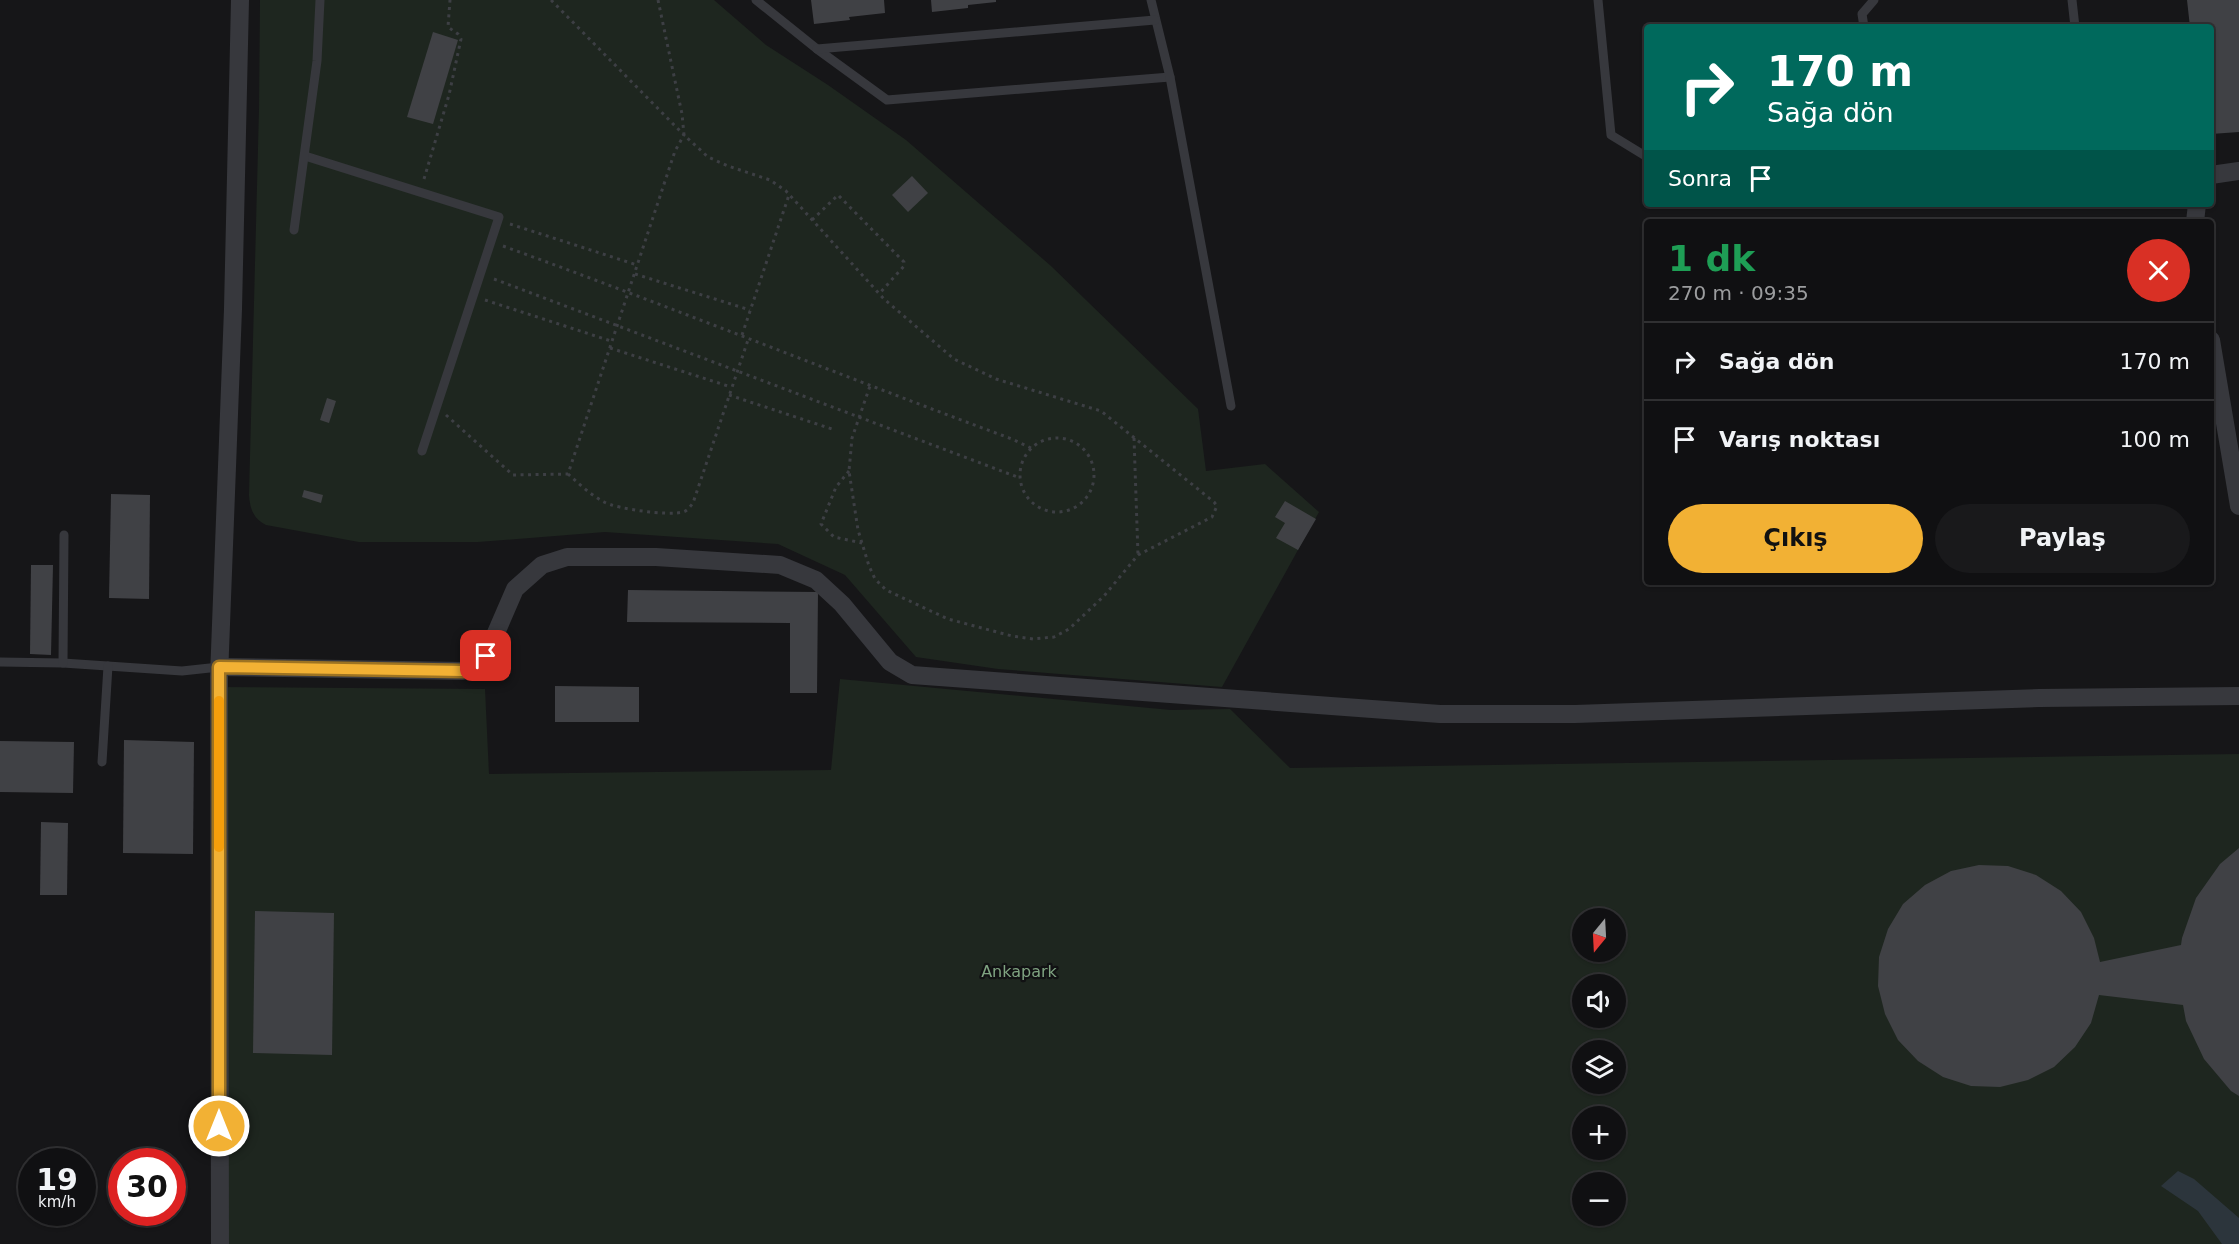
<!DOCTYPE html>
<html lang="tr">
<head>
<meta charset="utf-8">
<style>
	body { margin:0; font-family:"DejaVu Sans",sans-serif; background:#19191b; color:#f1f3f6; height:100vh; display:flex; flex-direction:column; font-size:22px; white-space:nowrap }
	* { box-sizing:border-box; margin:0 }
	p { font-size:20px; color:#9c9d9f }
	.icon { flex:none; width:33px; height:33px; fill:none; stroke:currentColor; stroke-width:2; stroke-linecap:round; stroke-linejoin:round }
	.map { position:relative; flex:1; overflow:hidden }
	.side { position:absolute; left:1644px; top:219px; width:570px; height:366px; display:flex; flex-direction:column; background:#101012; border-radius:6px; box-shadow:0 2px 4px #0004,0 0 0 2px #303032 }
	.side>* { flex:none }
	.top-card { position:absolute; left:1644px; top:24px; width:570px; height:183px; border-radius:6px; box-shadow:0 2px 4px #0004,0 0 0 2px #303032; background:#00695c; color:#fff; overflow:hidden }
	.needle { width:39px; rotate:198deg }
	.controls { position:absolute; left:1572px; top:908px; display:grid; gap:12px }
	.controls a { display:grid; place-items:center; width:54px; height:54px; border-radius:50%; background:#101012; box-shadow:0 2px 4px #0004,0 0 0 2px #303032; font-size:30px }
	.speed { position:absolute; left:18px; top:1148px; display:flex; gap:12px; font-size:30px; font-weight:700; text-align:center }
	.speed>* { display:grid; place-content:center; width:78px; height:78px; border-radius:50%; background:#101012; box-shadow:0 2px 4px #0004,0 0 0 2px #303032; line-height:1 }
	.speed small { font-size:15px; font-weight:400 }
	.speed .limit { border:9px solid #d22; background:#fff; color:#111 }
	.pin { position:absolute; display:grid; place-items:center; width:51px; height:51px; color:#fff; margin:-26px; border-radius:12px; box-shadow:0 3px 9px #0006 }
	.me { position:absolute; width:66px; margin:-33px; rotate:0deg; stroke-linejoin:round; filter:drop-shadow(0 0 4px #0008) }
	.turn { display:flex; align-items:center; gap:21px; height:126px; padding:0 24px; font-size:27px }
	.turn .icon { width:78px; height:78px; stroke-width:2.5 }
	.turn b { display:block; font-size:42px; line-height:51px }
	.then { display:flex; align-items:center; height:57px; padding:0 24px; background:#0003; gap:12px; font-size:22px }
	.round { display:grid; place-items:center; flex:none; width:63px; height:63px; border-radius:32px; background:#19191b }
	.overview { display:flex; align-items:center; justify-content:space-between; height:102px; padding:0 24px }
	h1 { font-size:36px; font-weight:600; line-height:45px; color:#1e9e55 }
	.button { display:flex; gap:12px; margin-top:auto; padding:12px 24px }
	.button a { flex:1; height:69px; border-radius:36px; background:#f2b134; color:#111; font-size:24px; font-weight:600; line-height:69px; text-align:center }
	.button a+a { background:#19191b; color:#f1f3f6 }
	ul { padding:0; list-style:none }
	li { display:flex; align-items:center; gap:18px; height:78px; padding:0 24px; border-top:2px solid #303032 }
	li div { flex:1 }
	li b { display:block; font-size:22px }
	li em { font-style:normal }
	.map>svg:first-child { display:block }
</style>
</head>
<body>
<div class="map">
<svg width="2239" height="1244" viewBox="0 0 2239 1244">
	<rect width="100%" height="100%" fill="#161618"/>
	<g fill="#1e261f" fill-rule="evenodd">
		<path d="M 260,0 L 714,0 L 766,45 L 828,85 L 906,140 L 1051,266 L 1198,409 L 1206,471 L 1265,464 L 1319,512 L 1222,687 L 998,669 L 916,657 L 845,575 L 778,544 L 605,532 L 478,542 L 359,542 L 266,525 C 253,518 250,509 249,495 L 259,109 Z"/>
		<path d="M 840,679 L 1171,710 L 1230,709 L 1290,768 L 2239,754 L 2239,1244 L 225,1244 L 212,687 L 485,689 L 489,774 L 831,770 ZM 1582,918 L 1616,918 L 1616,951 L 1582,951 ZM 1582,984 L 1616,984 L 1616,1017 L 1582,1017 ZM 1582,1050 L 1616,1050 L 1616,1083 L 1582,1083 ZM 1582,1116 L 1616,1116 L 1616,1149 L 1582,1149 ZM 1582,1182 L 1616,1182 L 1616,1215 L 1582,1215 Z"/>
	</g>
	<polygon fill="#2c353c" points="2178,1171 2194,1179 2239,1218 2239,1244 2222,1244 2198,1211 2161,1186"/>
	<g fill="#404145">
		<polygon points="811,0 884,0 885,13 849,17 850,20 814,24"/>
		<polygon points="931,0 996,0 996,2 968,5 968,8 932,12"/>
		<polygon points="2187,0 2239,0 2239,132 2211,134 2211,27 2190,27"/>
		<polygon points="433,32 458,40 433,124 407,117"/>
		<polygon points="912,176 928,193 908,212 892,195"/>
		<polygon points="327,398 336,401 329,423 320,420"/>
		<polygon points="304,490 323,495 321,503 302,497"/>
		<polygon points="111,494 150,495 149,599 109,598"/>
		<polygon points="1285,501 1316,519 1298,550 1276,538 1285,523 1275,517"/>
		<polygon points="31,565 53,565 51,655 30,654"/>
		<polygon points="628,590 818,592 817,693 790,693 790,623 627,622"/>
		<polygon points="555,686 639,687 639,722 555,722"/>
		<polygon points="124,740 194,742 193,854 123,853"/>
		<polygon points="0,741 74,742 73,793 0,792"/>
		<polygon points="41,822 68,823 67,895 40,895"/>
		<polygon points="2239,848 2239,1096 2231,1091 2204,1059 2186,1021 2183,1005 2099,995 2091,1023 2075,1047 2054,1067 2028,1080 2000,1087 1971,1086 1943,1077 1918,1061 1898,1040 1885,1014 1878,986 1879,957 1888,929 1903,904 1925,885 1951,871 1979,865 2008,866 2036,875 2061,891 2081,912 2094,938 2100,962 2181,945 2182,938 2196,898 2220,864"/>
		<polygon points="255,911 334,913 332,1055 253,1053"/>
	</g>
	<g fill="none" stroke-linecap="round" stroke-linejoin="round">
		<g stroke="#3d3f44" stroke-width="3" stroke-dasharray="3 4.5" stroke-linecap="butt">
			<polyline points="658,0 682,114 684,135 708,157 728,166 770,180 786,191 884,299 954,359 996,379 1101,411 1214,502 1217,506 1212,517 1138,555 1104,596 1069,629 1054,637 1033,639 1012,636 948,619 886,590 875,579 869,566 858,530 849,471 852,438 870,386"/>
			<polyline points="424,179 449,95 461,39 458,34 448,27 450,0"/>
			<polyline points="812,220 838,195 904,262 904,266 879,294"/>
			<polyline points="510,224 637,265"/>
			<path d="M 503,246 C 674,308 842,376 1012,439 L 1031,448"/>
			<polyline points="635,274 750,310"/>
			<polyline points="494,279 1020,478"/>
			<polyline points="485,300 611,341"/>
			<polyline points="742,335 789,195"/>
			<polyline points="610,348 731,387"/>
			<polyline points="729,395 832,429"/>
			<polyline points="446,415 513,475 568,474 675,151 684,135 551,0"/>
			<circle cx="1057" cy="475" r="37"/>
			<polyline points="1134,438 1138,555"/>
			<polyline points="849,471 836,487 821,524 834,537 862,543"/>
			<path d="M 568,474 C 579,484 591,495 604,502 C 617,509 668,516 683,512 C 687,511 690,507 693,503 L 749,337"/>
		</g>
		<g stroke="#37383d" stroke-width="9">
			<polyline points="756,0 817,49 887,100 1170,77"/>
			<polyline points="1151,0 1170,77 1231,406"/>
			<polyline points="1598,0 1611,135 1647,157"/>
			<polyline points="2072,0 2075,27"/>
			<polyline points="1864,27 1862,14 1874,0"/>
			<polyline points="817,49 1155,20"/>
			<polyline points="305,156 499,217 422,451"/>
			<polyline points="294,230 317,61 320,0"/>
			<polyline points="0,662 63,663 182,671 219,667"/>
			<polyline points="63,663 64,535"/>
			<polyline points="102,762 108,666"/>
		</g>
		<g stroke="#37383d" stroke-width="18">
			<polyline points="2211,175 2239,171"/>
			<polyline points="2195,222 2197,204"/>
			<polyline points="2211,340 2239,506"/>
			<polyline points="219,667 463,671 486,656 515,589 542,565 567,557 656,557 780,565 816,580 842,604 890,662 912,675 1440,714 1575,714 2039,698 2239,696"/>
			<polyline points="220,1244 219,677 233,309 240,0"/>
		</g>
	</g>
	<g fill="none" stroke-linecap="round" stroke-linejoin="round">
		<defs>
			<polyline id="route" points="219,1126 219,667 463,671 486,656"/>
		</defs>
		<use href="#route" stroke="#9d7322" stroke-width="15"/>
		<use href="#route" stroke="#f2b134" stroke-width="10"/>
		<polyline stroke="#f59e0b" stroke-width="10" points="219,701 219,847"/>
	</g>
	<g text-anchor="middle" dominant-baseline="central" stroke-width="4.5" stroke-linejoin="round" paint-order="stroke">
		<g font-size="16" fill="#7fa381" stroke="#111113">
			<text x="1019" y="971">Ankapark</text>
		</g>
	</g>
</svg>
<div class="controls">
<a><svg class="needle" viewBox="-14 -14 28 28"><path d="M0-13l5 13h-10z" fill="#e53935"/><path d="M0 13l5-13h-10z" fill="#9c9d9f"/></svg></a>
<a><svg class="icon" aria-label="sound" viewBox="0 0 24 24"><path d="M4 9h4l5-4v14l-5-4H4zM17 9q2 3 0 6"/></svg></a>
<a><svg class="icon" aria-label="layers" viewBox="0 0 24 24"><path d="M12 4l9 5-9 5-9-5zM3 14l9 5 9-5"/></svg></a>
<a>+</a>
<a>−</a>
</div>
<div class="speed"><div>19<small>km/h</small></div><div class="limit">30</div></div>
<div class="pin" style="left:486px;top:656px;background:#d93025"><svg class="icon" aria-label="arrive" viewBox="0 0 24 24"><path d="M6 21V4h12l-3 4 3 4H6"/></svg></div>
<svg class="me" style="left:219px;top:1126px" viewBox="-20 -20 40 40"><circle r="17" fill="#f2b134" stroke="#fff" stroke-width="3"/><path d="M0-11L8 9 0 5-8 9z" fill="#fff"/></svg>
<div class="top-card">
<div class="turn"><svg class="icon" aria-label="right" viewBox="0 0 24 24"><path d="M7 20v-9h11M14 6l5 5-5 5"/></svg><div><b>170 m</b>Sağa dön</div></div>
<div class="then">Sonra<svg class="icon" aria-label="arrive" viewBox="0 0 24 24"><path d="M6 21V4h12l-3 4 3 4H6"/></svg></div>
</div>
<section class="side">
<div class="overview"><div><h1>1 dk</h1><p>270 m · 09:35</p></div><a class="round" style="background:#d93025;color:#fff"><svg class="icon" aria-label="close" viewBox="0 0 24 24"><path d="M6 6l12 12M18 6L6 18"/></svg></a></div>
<ul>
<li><svg class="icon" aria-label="right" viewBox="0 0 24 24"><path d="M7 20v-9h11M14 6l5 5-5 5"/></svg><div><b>Sağa dön</b></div><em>170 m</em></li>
<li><svg class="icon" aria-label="arrive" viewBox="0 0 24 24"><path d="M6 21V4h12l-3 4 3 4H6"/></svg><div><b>Varış noktası</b></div><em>100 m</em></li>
</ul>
<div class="button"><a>Çıkış</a><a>Paylaş</a></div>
</section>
</div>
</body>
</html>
